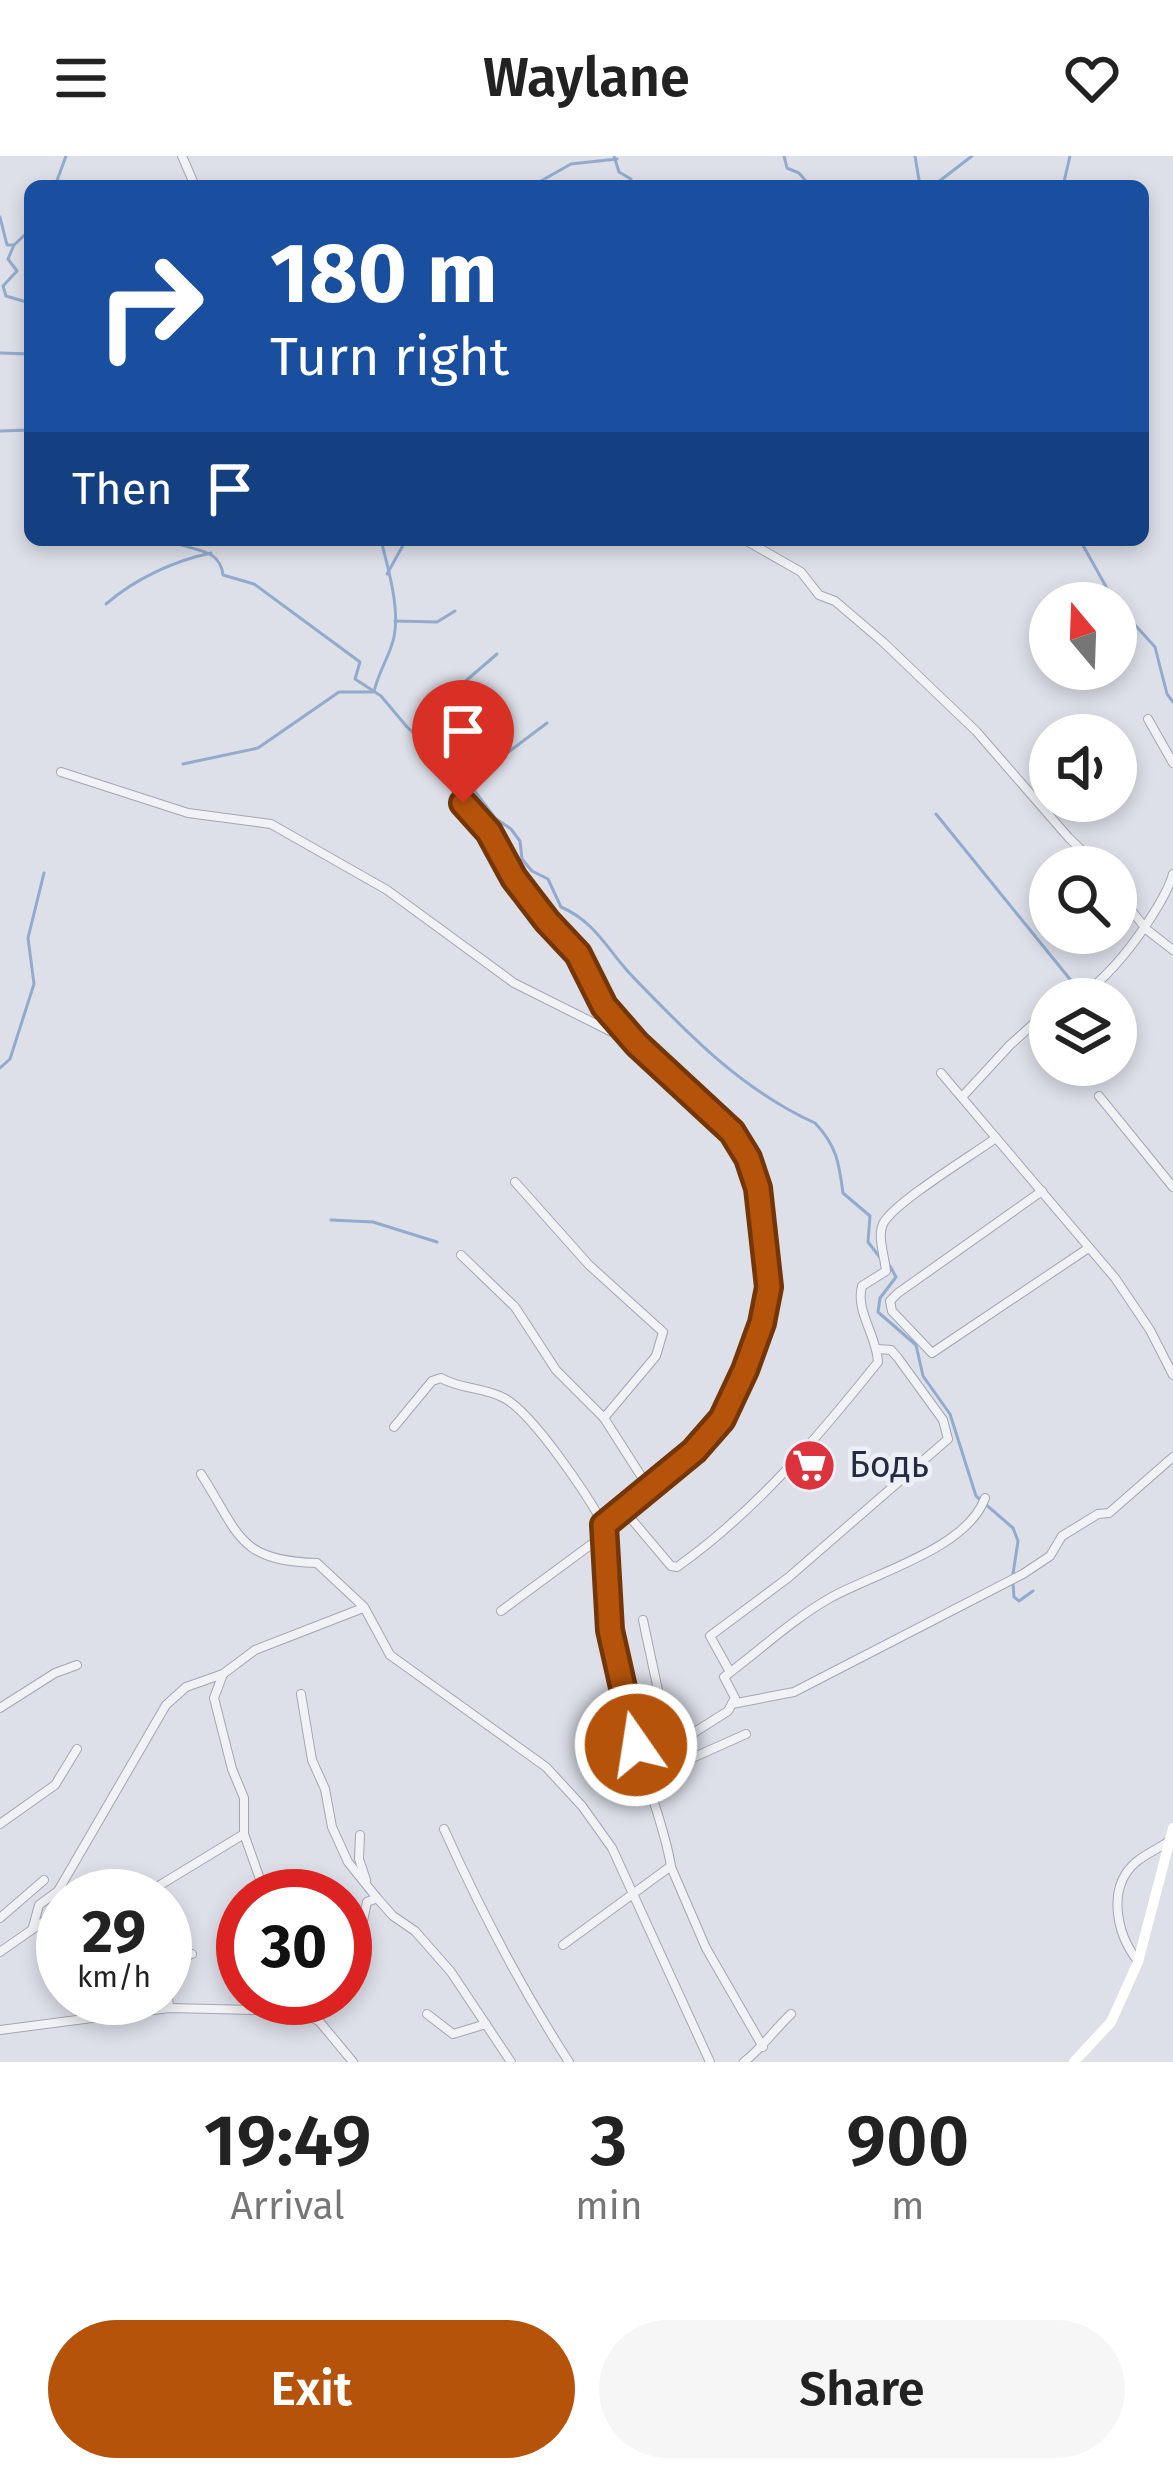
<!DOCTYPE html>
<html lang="en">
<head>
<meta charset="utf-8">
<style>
	body { margin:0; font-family:"Fira Sans",sans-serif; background:#f6f6f6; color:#222; height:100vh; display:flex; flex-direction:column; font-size:45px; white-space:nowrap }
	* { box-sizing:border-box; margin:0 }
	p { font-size:39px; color:#767676 }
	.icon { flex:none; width:66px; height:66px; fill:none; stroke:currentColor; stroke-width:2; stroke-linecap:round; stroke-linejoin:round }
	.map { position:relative; height:1906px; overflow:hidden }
	.sheet { display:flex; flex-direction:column; background:#fff; flex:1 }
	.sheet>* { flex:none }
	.banner { position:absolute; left:24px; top:24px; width:1125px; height:366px; border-radius:18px; box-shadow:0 6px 18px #0003; background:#1a4fa0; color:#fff; overflow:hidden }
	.needle { width:78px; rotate:341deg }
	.fabs { position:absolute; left:1029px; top:426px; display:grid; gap:24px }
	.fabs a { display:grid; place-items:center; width:108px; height:108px; border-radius:50%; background:#fff; box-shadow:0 6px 18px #0003; font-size:60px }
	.speed { position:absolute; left:36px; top:1713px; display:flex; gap:24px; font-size:60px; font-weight:700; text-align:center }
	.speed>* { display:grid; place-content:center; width:156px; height:156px; border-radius:50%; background:#fff; box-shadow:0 6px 18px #0003; line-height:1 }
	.speed small { font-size:30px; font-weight:400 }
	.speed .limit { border:18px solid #d22; background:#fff; color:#111 }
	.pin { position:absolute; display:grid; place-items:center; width:102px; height:102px; color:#fff; margin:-123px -51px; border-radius:50% 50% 50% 0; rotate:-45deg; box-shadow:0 0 12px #0007 }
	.pin .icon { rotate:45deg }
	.me { position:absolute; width:132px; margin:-66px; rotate:347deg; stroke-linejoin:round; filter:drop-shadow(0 0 9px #0008) }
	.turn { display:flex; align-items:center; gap:42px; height:252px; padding:0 48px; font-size:54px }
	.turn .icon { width:156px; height:156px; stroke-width:2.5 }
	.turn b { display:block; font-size:84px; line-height:102px }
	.then { display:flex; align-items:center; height:114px; padding:0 48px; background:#0003; gap:24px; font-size:45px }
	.eta { display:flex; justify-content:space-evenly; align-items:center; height:204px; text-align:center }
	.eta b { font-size:72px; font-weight:600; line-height:84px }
	.button { display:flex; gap:24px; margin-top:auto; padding:24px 48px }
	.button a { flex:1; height:138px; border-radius:72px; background:#b45309; color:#fff; font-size:48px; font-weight:600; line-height:138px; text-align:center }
	.button a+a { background:#f6f6f6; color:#222 }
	header { display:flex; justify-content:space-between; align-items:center; height:156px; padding:0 48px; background:#fff; font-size:54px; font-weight:600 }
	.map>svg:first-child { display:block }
</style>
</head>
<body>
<header><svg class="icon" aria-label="menu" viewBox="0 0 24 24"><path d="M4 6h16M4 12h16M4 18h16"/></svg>Waylane<svg class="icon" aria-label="heart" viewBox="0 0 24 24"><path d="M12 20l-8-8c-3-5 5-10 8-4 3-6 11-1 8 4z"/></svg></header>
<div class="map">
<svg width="1173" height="1906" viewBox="0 0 1173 1906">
	<rect width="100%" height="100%" fill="#dde0e9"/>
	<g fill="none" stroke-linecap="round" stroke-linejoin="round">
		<g stroke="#94aacd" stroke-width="3">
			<polyline points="614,0 619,16 631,23 630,30"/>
			<polyline points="784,0 787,12 799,17 810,30"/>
			<polyline points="915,0 920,30"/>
			<polyline points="55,30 66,0"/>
			<polyline points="532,30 571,8 617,3"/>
			<polyline points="933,30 972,0"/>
			<polyline points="1063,30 1070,0"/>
			<polyline points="0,61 7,89 14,89 8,103 17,115 3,130 6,140 30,147"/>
			<polyline points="14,89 30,74"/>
			<polyline points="0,197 30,198"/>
			<polyline points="0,275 30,274"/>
			<path d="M 170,384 C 190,396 220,390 223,419 L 254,428 L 360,506 L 355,523 L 381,540 L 407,571 L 471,630 L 495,662 L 511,673 L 520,685 L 522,703 L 532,715 L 548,723 L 561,751 C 596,766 608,795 633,821 C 688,878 742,934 815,967 C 837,990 839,1007 843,1037 L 870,1060 L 868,1086 L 882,1104"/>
			<polyline points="1080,384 1114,445"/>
			<polyline points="387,418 406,384"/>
			<path d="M 106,448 C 135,423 173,405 211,397"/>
			<polyline points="1116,448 1155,491 1167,538 1173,546"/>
			<polyline points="395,465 437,466 455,455"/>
			<polyline points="425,588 461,529 497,498"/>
			<path d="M 183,608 L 258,592 L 339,536 L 374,536 C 378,516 390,500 394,481 C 400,452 388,412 381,384"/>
			<polyline points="474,634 498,604 547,567"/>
			<polyline points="936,658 1073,827"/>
			<polyline points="0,912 10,903 34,828 28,782 44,717"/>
			<polyline points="331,1064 373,1066 437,1086"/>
			<polyline points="890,1110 896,1121 880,1142 878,1156 916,1189 923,1220 950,1258 976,1340 1013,1372 1018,1385 1013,1418"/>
			<polyline points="1013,1428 1014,1441 1019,1445 1033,1435"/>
		</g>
		<defs>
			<g id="minor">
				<polyline points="182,0 195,30"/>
				<polyline points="745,384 801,416 819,439 835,445 883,486 976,575 1069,682 1099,711"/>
				<polyline points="1148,563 1173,607"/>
				<path d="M 61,616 L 188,657 L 271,668 L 387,734 L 514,827 L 636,888 L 732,976 L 748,1002 L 757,1032 L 769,1131 L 762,1167 L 722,1263 L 658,1327 L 613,1358 L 604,1369 C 604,1444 616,1520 637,1593 C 648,1632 664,1669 671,1710 L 563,1789"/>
				<polyline points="462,647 489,676 514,721 547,765 578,798 604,850 636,887"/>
				<polyline points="1116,735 1146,773 1173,794"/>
				<path d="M 1070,843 C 1102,838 1164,751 1173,718"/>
				<polyline points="941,917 1115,1122 1150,1174 1173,1219"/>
				<polyline points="1099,940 1173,1031"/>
				<polyline points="962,941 1010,889 1050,853"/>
				<polyline points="515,1026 589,1109 663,1176 656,1200 604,1262 643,1323 644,1337"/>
				<polyline points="1042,1035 898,1137 890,1145 892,1155 932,1197 1087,1093"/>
				<polyline points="461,1099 515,1151 556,1214 604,1262"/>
				<path d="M 394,1271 L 432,1225 L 441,1222 C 459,1233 484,1231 504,1242 C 533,1257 587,1339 604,1369"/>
				<path d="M 201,1318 C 240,1379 238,1405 317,1407 L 364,1451 L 390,1499 L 546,1611 L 582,1650 L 612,1692 L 710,1906"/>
				<path d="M 622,1352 L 671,1410 L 677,1411 C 756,1355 818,1281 878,1206 C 877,1180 855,1155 862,1130 L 886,1115 C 885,1102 877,1080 883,1068 C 893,1047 974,998 996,982"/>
				<polyline points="501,1455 604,1379"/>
				<polyline points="643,1464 668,1581 676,1588"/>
				<polyline points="730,1516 710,1480 789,1421 948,1283 943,1264 898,1202 891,1194 878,1193"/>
				<polyline points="223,1518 214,1542 232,1613 244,1642 244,1678 266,1740"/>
				<polyline points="301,1538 312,1604 325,1633 332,1671 348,1706 377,1742"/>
				<polyline points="732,1548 794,1536 1023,1418 1050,1400 1062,1380 1098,1358 1109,1357 1173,1301"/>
				<polyline points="0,1552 55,1517 77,1509"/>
				<polyline points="681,1607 746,1578"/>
				<path d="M 650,1636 L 667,1628 L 682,1613 L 676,1588 L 728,1555 L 735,1542 L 724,1521 C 759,1495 793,1463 830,1442 C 874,1417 967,1393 985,1342"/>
				<polyline points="0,1668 55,1629 77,1593"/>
				<path d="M 444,1673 C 480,1753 521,1832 569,1906"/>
				<polyline points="360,1679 359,1703 366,1724"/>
				<polyline points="671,1711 706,1792 763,1891"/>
				<polyline points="142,1740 244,1678"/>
				<polyline points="0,1762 44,1724"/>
				<polyline points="33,1771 39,1749 58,1735 166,1549 186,1531 223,1518 255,1494 363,1452"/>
				<polyline points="345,1786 360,1779 367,1746 377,1742 393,1760 415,1775 451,1816 511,1906"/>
				<polyline points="0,1796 63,1752"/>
				<path d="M 1137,1804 C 1117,1778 1106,1732 1136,1706 C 1146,1698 1158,1693 1169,1685"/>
				<polyline points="165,1805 169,1852"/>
				<polyline points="167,1805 192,1798"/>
				<polyline points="345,1814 345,1832"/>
				<polyline points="322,1846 333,1842"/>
				<polyline points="427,1858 453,1878 486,1868"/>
				<polyline points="319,1865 320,1842"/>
				<polyline points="0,1874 169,1852 296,1855 319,1865 353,1906"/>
				<path d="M 744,1906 C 762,1892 774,1874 791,1858"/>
			</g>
		</defs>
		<use href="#minor" stroke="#a2a6b3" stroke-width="10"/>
		<use href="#minor" stroke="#f0f2f6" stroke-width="8"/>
		<polyline stroke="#fff" stroke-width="10" points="1074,1906 1111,1866 1138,1806 1173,1672"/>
	</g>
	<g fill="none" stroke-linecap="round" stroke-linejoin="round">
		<defs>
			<polyline id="route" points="463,647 489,676 514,722 547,765 578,798 604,850 637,888 732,976 748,1002 758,1032 769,1131 762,1167 745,1214 722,1263 694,1295 604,1369 610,1474 636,1589"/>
		</defs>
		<use href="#route" stroke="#753606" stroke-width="30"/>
		<use href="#route" stroke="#b45309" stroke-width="21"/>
	</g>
	<defs>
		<symbol id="supermarket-disc" viewBox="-11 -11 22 22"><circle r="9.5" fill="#dc333d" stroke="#ecf0f6"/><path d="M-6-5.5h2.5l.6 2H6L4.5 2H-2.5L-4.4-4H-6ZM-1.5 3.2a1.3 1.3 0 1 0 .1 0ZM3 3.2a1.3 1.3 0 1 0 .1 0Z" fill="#fff"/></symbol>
	</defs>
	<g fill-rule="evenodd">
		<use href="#supermarket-disc" x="780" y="1280" width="59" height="59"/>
	</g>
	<g text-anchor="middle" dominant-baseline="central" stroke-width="9" stroke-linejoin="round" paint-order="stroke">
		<g font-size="36" fill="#252c41" stroke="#ecf0f6" text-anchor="start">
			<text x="849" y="1309">Бодь</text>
		</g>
	</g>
</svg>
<div class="fabs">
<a><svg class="needle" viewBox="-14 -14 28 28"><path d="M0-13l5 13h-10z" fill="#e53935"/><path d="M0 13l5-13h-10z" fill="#767676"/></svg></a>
<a><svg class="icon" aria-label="sound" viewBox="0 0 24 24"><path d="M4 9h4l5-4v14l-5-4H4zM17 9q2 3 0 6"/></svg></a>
<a><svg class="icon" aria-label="search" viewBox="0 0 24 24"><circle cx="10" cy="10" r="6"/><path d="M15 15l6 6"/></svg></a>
<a><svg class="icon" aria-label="layers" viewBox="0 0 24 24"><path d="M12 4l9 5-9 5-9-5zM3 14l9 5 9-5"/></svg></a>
</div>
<div class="speed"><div>29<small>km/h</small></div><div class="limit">30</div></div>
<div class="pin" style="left:463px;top:647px;background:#d93025"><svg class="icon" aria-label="arrive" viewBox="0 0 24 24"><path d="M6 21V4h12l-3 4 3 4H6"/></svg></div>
<svg class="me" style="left:636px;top:1589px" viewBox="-20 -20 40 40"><circle r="17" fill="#b45309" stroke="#fff" stroke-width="3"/><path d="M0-11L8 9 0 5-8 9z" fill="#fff"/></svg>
<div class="banner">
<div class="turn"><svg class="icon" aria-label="right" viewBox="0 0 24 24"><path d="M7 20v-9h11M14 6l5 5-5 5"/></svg><div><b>180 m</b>Turn right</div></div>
<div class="then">Then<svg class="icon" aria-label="arrive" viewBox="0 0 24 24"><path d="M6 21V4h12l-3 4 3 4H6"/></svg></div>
</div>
</div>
<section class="sheet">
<div class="eta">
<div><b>19:49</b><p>Arrival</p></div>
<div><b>3</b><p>min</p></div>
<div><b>900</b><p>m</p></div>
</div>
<div class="button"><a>Exit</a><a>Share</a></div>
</section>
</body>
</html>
